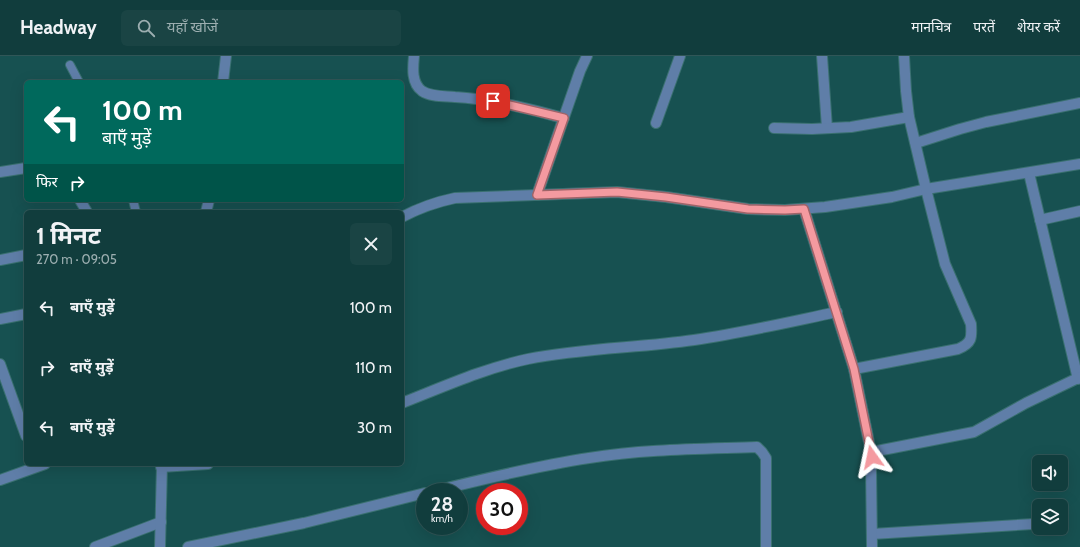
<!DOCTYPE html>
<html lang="hi">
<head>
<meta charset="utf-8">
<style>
	body { margin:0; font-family:Cabin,"Noto Sans Devanagari",sans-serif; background:#1a4444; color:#f1f3f6; height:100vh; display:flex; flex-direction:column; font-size:15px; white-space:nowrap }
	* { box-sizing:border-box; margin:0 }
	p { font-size:13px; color:#9caeb0 }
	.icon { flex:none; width:22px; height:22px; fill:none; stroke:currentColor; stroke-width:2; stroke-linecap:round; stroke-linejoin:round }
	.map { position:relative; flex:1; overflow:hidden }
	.drawer { position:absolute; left:24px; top:154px; width:380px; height:256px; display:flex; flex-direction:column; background:#113d3d; border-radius:6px; box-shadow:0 4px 16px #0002,0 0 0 1px #305657 }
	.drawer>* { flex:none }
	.banner { position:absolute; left:24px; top:24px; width:380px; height:122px; border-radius:6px; box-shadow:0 4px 16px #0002,0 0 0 1px #305657; background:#00695c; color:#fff; overflow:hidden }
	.fabs { position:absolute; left:1032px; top:399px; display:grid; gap:8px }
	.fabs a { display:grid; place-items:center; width:36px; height:36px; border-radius:6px; background:#113d3d; box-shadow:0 4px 16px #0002,0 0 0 1px #305657; font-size:20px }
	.speed { position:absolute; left:416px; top:427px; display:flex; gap:8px; font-size:20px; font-weight:700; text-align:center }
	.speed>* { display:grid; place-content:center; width:52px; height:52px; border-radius:50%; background:#113d3d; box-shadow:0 4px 16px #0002,0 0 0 1px #305657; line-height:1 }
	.speed small { font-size:10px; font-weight:400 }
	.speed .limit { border:6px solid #d22; background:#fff; color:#111 }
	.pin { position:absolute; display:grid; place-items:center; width:34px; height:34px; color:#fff; margin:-17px; border-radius:8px; box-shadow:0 2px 6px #0006 }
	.me { position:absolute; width:44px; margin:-22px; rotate:348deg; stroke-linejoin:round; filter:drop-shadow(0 0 3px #0008) }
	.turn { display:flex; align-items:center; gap:14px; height:84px; padding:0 12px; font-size:18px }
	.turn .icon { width:52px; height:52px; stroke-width:2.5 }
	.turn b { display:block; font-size:28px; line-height:34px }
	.then { display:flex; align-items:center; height:38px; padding:0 12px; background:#0003; gap:8px; font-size:15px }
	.round { display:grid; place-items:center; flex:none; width:42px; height:42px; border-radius:6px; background:#1a4444 }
	.summary { display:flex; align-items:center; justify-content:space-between; height:68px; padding:0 12px }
	h1 { font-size:24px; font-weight:700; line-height:30px }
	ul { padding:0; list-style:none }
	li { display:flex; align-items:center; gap:12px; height:60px; padding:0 12px }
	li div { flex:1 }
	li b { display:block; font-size:15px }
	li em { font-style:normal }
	header { display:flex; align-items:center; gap:24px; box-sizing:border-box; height:56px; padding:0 20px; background:#113d3d; border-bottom:1px solid #305657 }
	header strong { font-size:19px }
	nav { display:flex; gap:22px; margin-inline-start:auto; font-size:14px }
	.search { width:280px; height:36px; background:#1a4444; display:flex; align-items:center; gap:10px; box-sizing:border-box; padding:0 14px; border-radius:6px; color:#9caeb0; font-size:15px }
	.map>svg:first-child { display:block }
</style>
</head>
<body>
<header>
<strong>Headway</strong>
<div class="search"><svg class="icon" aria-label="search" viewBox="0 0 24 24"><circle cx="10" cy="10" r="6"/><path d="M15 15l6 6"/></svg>यहाँ खोजें</div>
<nav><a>मानचित्र</a><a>परतें</a><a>शेयर करें</a></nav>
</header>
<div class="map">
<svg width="1080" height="491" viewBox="0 0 1080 491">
	<rect width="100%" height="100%" fill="#175151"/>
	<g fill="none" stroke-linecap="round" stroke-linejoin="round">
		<defs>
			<g id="lane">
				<polyline points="70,9 79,26"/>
				<polyline points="133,144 136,156"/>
			</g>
			<g id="street">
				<path d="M 414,0 C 413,11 411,27 422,35 C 431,41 444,40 455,41 C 492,43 528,53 564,62"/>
				<polyline points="822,0 827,72"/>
				<polyline points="223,26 226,0"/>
				<polyline points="656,67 680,0"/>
				<polyline points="774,72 812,73 851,71 909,61"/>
				<polyline points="916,87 960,73 986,66 1080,47"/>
				<polyline points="0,116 26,112"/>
				<polyline points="1029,117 1078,323"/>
				<polyline points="537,139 580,15 587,0"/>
				<polyline points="80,144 87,156"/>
				<polyline points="804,153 854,313 872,401"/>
				<polyline points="206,156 209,144"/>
				<path d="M 402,161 C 419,152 436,146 455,142 L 617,136 L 666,141 L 748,153 L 785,154 L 825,151 L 892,141 L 926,133 L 1080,108"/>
				<polyline points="1040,164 1080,155"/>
				<polyline points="0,204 26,199"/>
				<polyline points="0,263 26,258"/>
				<polyline points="0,308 26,380"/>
				<path d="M 854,313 L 958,293 C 972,287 972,282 971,268 L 945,208 L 926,133 L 909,61 L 906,35 L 904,0"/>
				<path d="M 402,347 C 443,331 485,312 528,303 C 583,292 639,292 694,284 C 742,277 789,266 837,256"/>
				<polyline points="161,411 208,408"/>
				<polyline points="0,424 45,408"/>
				<path d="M 431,436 C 483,423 536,410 589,402 C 644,393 701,393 757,391 L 762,396 L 766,402 L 766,491"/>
				<polyline points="872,478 1033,468"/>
				<polyline points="95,491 161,466"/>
				<polyline points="160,491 162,408"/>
				<polyline points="188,491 304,467 425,437"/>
				<polyline points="872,491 871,411 872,401 877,395 974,376 1026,347 1080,321"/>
			</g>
		</defs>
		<use href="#lane" stroke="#3a7070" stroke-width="10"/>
		<use href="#street" stroke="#3a7070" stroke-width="12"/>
		<use href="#lane" stroke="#5f7ea8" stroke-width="8"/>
		<use href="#street" stroke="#5f7ea8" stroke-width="10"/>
	</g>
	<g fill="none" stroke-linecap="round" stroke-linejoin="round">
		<defs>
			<polyline id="route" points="493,45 564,62 537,139 617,136 666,141 748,153 785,154 804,153 854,313 872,401"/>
		</defs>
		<use href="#route" stroke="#9f6468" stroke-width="10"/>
		<use href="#route" stroke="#f49aa0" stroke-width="7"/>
	</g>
</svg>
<div class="fabs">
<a><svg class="icon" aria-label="sound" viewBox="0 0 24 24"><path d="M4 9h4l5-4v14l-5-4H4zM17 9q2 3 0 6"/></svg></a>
<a><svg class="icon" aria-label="layers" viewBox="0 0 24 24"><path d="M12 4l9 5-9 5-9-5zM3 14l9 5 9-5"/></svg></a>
</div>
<div class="speed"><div>28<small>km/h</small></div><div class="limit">30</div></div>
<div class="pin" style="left:493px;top:45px;background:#d93025"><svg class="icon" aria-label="arrive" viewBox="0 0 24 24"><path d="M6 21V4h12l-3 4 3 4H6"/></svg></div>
<svg class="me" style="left:872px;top:401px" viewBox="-20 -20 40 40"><path d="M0-17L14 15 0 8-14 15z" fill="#f49aa0" stroke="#fff" stroke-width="4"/></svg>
<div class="banner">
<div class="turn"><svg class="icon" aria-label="left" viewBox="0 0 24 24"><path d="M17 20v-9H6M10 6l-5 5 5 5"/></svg><div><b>100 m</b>बाएँ मुड़ें</div></div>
<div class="then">फिर<svg class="icon" aria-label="right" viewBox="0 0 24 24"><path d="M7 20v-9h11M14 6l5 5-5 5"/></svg></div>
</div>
<section class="drawer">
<div class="summary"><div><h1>1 मिनट</h1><p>270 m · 09:05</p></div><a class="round"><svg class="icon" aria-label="close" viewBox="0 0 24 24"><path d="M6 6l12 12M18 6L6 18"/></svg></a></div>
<ul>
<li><svg class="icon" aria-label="left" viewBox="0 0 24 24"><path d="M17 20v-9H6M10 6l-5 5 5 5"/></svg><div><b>बाएँ मुड़ें</b></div><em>100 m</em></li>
<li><svg class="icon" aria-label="right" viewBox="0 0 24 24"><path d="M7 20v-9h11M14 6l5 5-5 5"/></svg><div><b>दाएँ मुड़ें</b></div><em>110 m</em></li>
<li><svg class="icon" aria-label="left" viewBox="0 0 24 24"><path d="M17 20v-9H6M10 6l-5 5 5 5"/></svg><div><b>बाएँ मुड़ें</b></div><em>30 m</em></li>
</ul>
</section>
</div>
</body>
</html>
